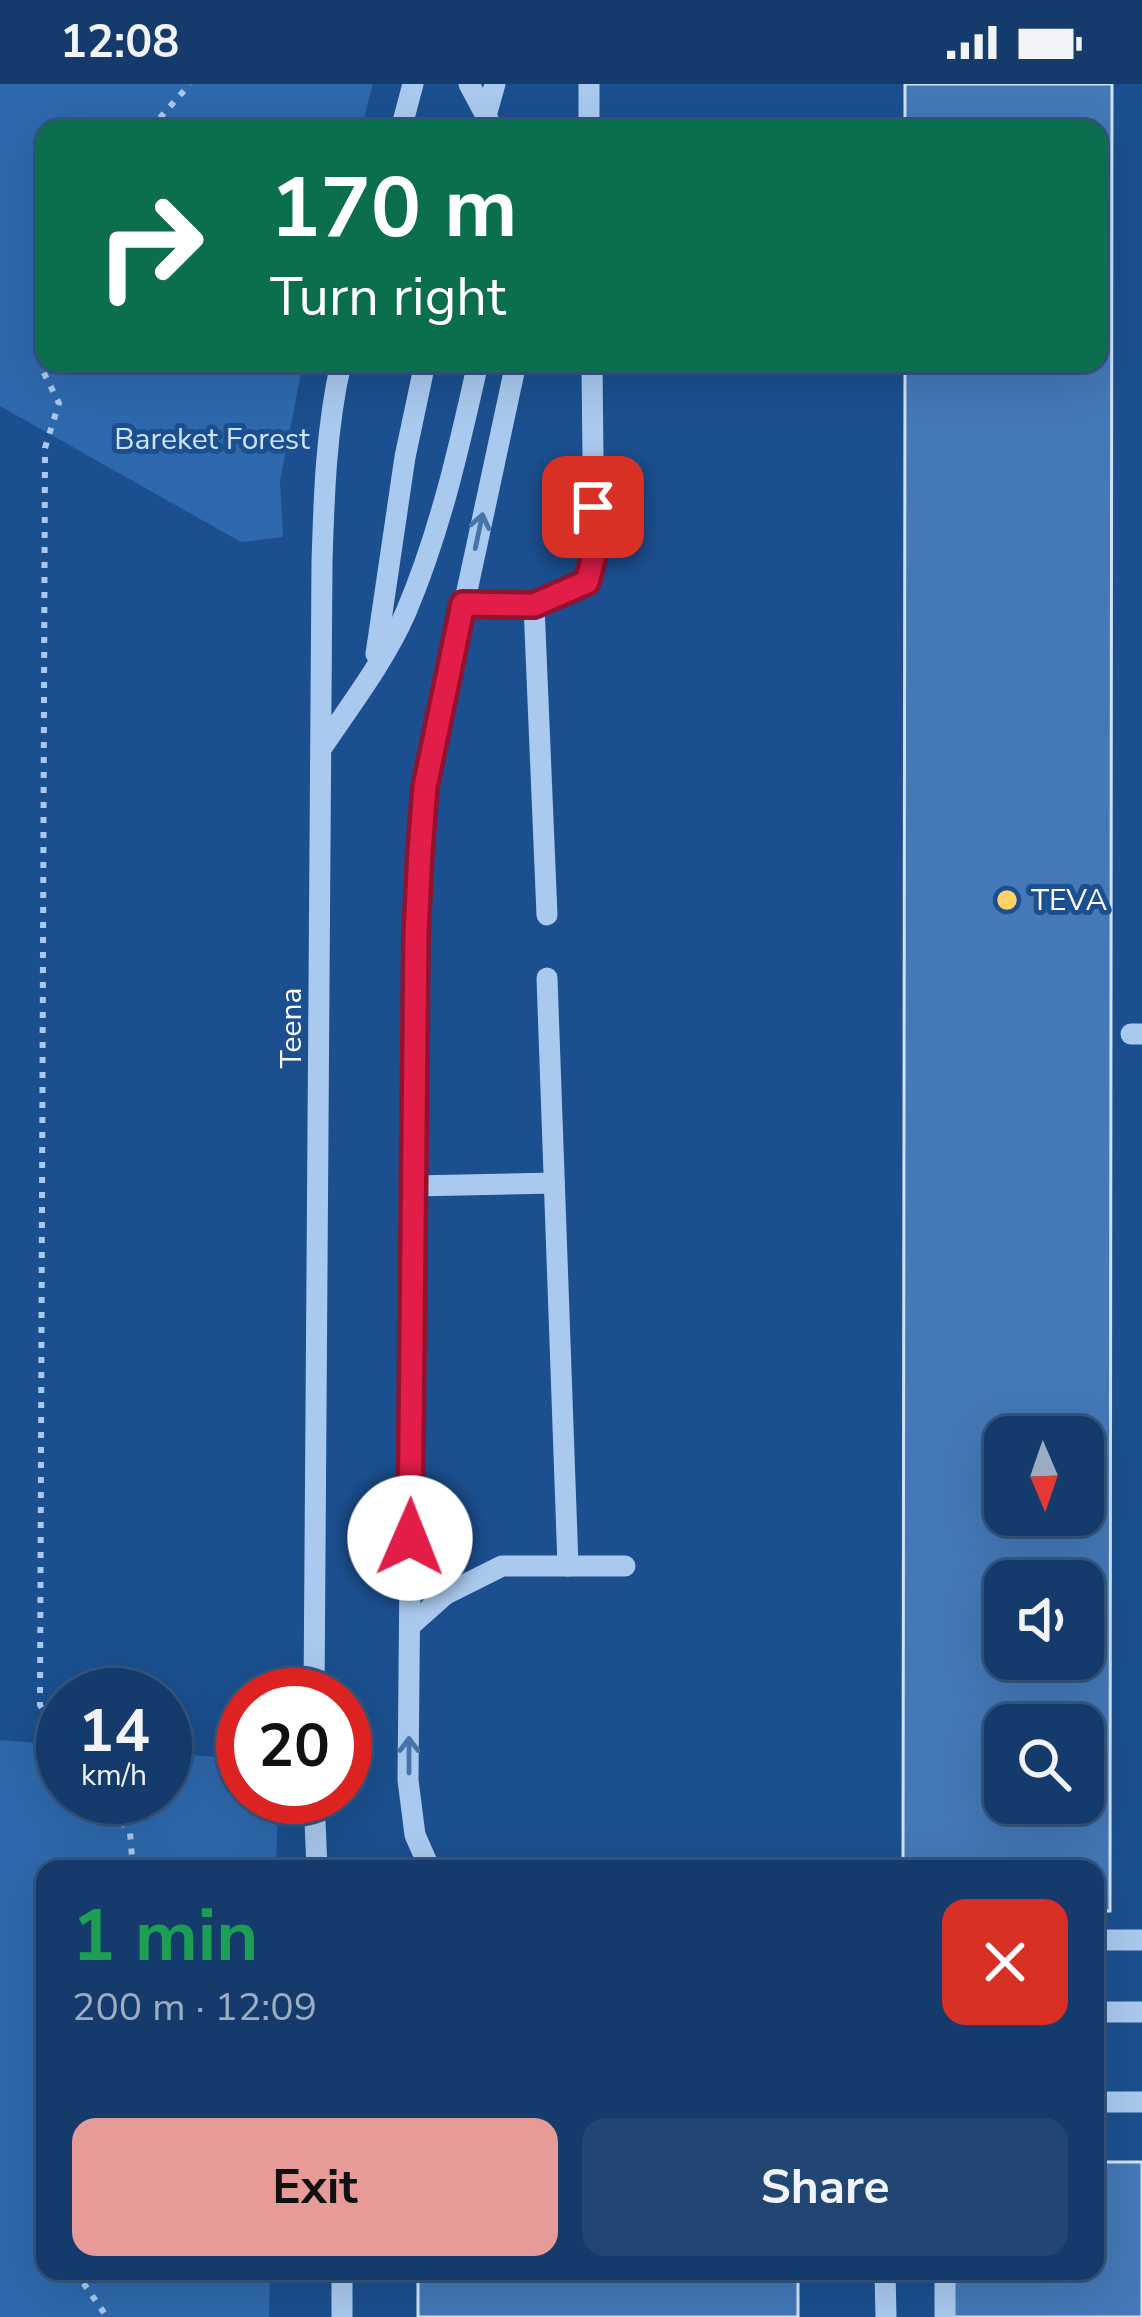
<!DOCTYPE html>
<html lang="en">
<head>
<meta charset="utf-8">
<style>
	body { margin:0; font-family:"Nunito Sans",sans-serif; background:#214673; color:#f1f3f6; height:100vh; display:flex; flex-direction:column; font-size:45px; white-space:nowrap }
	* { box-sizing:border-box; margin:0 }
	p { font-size:39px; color:#9dadc1 }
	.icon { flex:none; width:66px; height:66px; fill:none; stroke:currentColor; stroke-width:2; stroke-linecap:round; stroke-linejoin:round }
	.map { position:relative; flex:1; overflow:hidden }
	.side { position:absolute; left:36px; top:1776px; width:1068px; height:420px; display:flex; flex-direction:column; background:#143b6b; border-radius:24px; box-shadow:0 12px 48px #0002,0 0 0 3px #33557e }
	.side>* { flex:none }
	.top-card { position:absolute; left:36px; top:36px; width:1071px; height:252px; border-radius:24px; box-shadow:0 12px 48px #0002,0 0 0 3px #33557e; background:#0b6e4f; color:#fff; overflow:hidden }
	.needle { width:78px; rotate:178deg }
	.tools { position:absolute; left:984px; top:1332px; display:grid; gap:24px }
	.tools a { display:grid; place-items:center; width:120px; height:120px; border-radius:24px; background:#143b6b; box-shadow:0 12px 48px #0002,0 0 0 3px #33557e; font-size:60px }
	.speed { position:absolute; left:36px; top:1584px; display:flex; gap:24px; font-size:60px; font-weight:700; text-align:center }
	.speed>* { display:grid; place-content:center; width:156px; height:156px; border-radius:50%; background:#143b6b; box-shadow:0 12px 48px #0002,0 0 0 3px #33557e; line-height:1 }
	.speed small { font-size:30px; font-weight:400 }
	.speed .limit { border:18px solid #d22; background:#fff; color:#111 }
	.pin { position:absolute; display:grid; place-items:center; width:102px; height:102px; color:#fff; margin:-51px; border-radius:24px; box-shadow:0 6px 18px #0006 }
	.me { position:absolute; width:132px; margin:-66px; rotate:1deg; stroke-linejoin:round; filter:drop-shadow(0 0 9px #0008) }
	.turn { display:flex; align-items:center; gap:42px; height:252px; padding:0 36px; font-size:54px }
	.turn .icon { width:156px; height:156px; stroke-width:2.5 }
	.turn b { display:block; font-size:84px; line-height:102px }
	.round { display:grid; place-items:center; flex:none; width:126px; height:126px; border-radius:24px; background:#214673 }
	.head { display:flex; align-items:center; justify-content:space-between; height:204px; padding:0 36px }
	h1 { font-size:72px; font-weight:700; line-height:90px; color:#1e9e55 }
	.action { display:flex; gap:24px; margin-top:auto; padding:24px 36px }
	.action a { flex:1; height:138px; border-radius:24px; background:#e69b98; color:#111; font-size:48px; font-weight:700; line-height:138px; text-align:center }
	.action a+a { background:#214673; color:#f1f3f6 }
	.status { display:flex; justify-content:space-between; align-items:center; height:84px; padding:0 60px; background:#143b6b; direction:ltr }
	.status svg { height:33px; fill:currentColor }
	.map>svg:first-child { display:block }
</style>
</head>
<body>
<div class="status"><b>12:08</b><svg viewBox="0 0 49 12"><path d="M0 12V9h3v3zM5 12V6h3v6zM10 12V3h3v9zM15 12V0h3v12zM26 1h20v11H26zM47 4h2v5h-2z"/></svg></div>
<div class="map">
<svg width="1142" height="2233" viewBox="0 0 1142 2233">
	<rect width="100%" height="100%" fill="#1b4f8f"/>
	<g fill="#2e69ad">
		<polygon points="0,0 373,0 361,45 45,45 45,279 303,279 280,397 283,453 241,458 0,322"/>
		<polygon points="0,1656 63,1661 63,1713 165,1713 165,1669 243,1675 243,1713 278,1713 276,1785 45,1785 45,2187 270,2187 269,2233 0,2233"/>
	</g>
	<g fill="#4478b7" stroke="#cfe3fa" stroke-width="3" fill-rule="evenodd">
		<path d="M 905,0 L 1112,0 L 1110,1827 L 1095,1827 L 1095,1785 L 903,1785 L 905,279 L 1098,279 L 1098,45 L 905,45 ZM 1005,1353 L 1083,1353 L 1083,1431 L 1005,1431 ZM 1005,1497 L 1083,1497 L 1083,1575 L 1005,1575 ZM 1005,1641 L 1083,1641 L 1083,1719 L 1005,1719 Z"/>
		<polygon points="1095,2078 1142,2078 1142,2233 951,2233 951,2187 1095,2187"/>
		<rect x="418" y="2187" width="380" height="46"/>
	</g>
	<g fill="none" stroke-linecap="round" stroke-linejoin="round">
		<g stroke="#a9c9ee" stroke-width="6" stroke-dasharray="6 9" stroke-linecap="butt">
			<polyline points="150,45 190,0"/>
			<polyline points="45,259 43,287 59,319 45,364 40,1621 63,1654"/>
			<polyline points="104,1713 130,1749 133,1785"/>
			<polyline points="75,2187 107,2233"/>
		</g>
		<g stroke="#a9c9ee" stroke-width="21">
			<polyline points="469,0 493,45"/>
			<polyline points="589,0 589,45"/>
			<polyline points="484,39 495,0"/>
			<polyline points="401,45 413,0"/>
			<polyline points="463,520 534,521 547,831"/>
			<polyline points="534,521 587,498 594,471 592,279"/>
			<polyline points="376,570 405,373 425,279"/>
			<path d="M 323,662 C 352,619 385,576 406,528 C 440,448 459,364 478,279"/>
			<polyline points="547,894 568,1482"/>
			<polyline points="1131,950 1142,950"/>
			<polyline points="414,1102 554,1099"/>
			<polyline points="410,1542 446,1510 502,1482 625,1482"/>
			<path d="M 314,1611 L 322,478 C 324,411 326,345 341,279"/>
			<polyline points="314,1713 317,1785"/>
			<polyline points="430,1785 415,1751 408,1696 416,850 425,702 516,279"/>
			<polyline points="1095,1856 1142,1856"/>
			<polyline points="1095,1928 1142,1928"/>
			<polyline points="1095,2018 1142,2018"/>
			<polyline points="342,2187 342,2233"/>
			<polyline points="885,2187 886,2233"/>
			<polyline points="945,2187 945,2233"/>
		</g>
	</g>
	<defs><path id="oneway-shaft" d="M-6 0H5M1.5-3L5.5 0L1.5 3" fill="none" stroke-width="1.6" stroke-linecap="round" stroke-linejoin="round" transform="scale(3)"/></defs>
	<g stroke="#4674ac">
		<use href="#oneway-shaft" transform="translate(479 447) rotate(-78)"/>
		<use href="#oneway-shaft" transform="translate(409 1671) rotate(-90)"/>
	</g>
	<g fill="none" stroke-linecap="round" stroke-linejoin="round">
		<defs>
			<polyline id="route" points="410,1454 416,850 420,767 425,703 463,520 534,521 587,498 594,471 593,423"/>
		</defs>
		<use href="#route" stroke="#92132f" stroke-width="30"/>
		<use href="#route" stroke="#e11d48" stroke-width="21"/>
	</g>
	<circle fill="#ffd166" stroke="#1b4f8f" stroke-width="4.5" cx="1007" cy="816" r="12"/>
	<g text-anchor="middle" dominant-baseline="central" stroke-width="10" stroke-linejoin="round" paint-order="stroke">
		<g font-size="30" fill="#cfe3fa" stroke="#1b4f8f">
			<text x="212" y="355">Bareket Forest</text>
		</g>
		<g font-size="30" fill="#fff" stroke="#1b4f8f" text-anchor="start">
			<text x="1031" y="816">TEVA</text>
		</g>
		<g font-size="30" fill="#fff" stroke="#1b4f8f">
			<text transform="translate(291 944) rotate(-90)">Teena</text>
		</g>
	</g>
</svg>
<div class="tools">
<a><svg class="needle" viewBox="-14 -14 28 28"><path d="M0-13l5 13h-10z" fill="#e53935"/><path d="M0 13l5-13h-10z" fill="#9dadc1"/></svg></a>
<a><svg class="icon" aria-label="sound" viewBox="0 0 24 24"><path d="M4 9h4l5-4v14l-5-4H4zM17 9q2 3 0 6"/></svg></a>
<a><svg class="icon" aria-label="search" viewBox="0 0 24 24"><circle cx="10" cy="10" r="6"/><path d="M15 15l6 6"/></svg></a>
</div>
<div class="speed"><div>14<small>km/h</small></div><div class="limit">20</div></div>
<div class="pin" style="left:593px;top:423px;background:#d93025"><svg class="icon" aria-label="arrive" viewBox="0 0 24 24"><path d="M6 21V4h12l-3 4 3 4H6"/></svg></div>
<svg class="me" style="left:410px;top:1454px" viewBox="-20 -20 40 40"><circle r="19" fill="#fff"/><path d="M0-13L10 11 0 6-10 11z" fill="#e11d48"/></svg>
<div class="top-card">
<div class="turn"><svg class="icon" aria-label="right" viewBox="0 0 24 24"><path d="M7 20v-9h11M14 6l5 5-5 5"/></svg><div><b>170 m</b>Turn right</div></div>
</div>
<section class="side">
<div class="head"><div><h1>1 min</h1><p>200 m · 12:09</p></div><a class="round" style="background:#d93025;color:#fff"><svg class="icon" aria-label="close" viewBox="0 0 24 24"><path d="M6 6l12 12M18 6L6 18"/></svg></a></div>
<div class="action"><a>Exit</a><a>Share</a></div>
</section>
</div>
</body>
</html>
